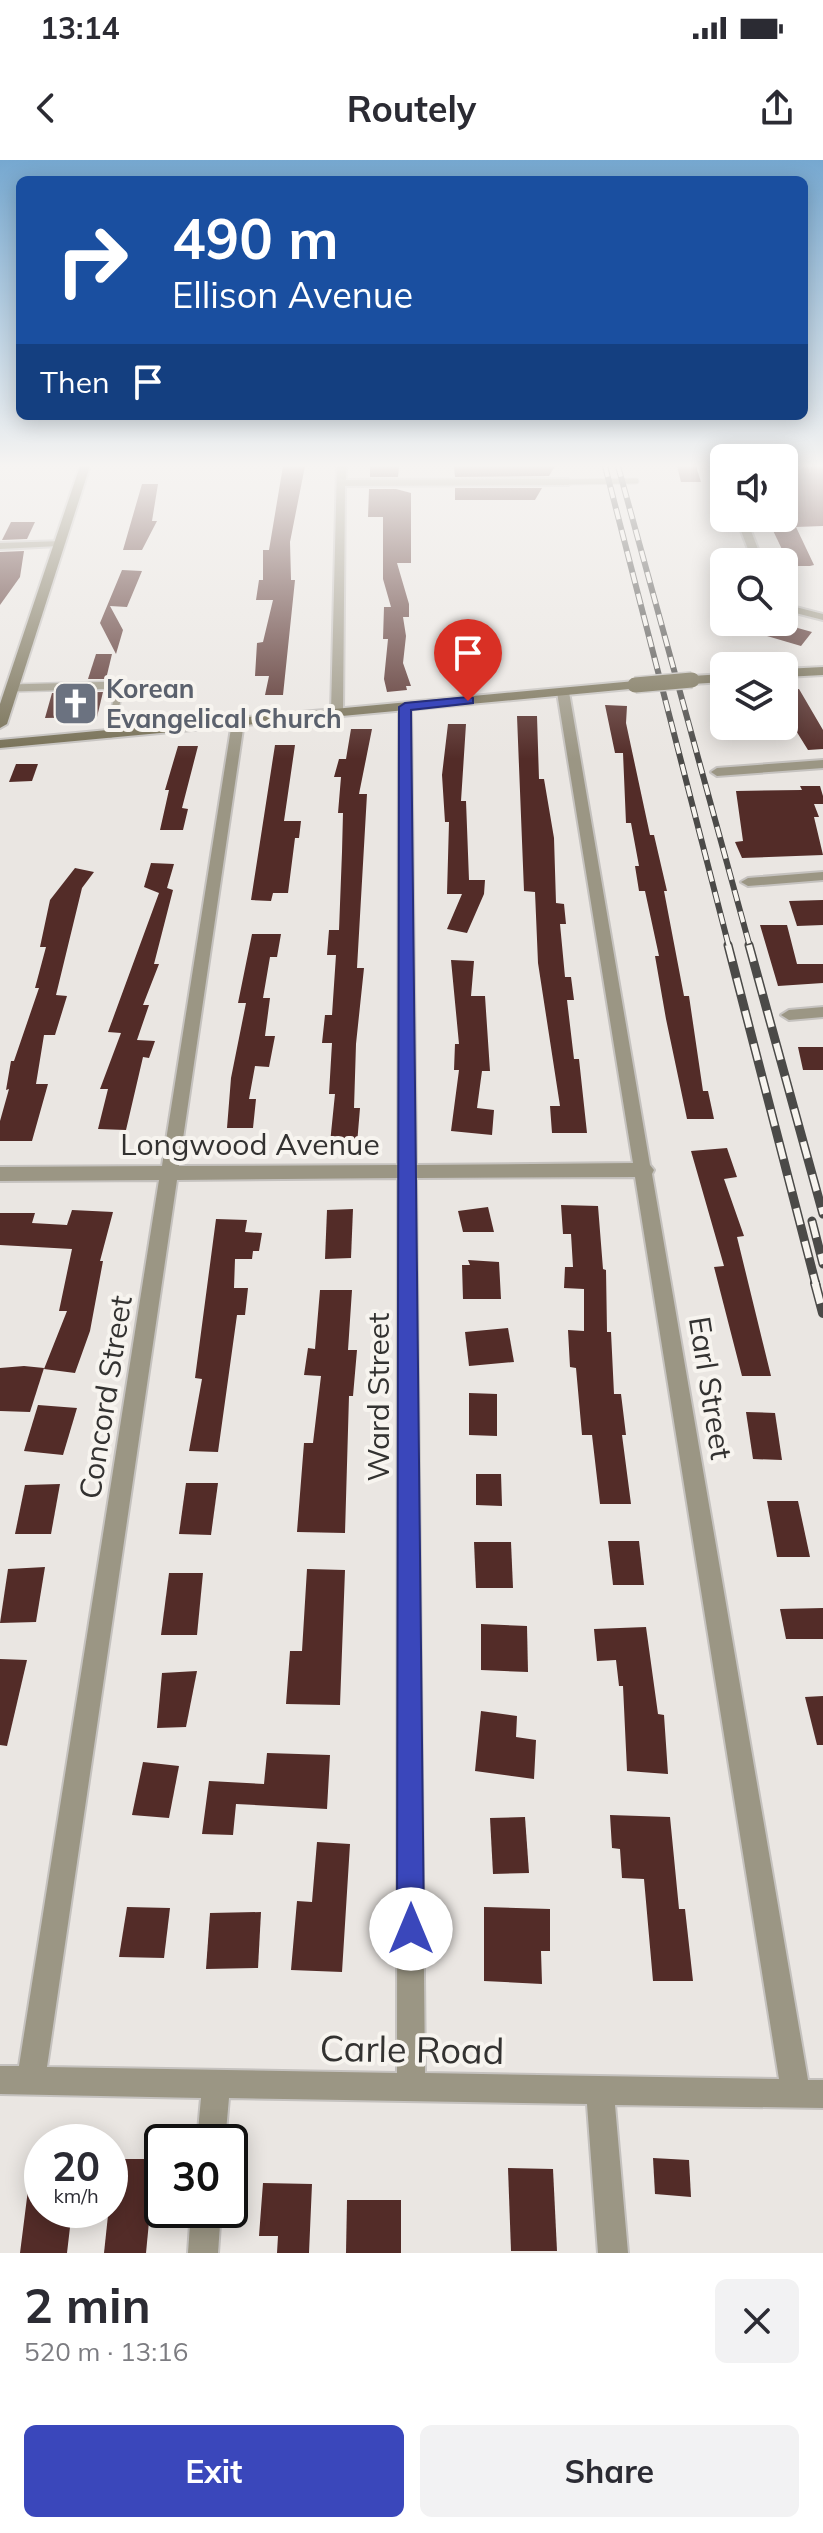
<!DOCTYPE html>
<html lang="en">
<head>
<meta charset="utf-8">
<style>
	body { margin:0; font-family:Mulish,sans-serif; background:#f2f2f3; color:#2b2b33; height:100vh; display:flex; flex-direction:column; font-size:30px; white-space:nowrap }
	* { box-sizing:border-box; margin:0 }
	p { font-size:26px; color:#7c7c81 }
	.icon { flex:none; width:44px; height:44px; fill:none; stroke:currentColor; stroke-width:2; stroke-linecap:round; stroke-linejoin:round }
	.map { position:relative; height:2093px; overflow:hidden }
	.panel { display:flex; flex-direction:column; background:#fff; flex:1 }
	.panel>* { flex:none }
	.banner { position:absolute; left:16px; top:16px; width:792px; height:244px; border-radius:12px; box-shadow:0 4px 20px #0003; background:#1a4fa0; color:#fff; overflow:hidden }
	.buttons { position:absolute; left:710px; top:284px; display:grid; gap:16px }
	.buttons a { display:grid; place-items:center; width:88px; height:88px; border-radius:12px; background:#fff; box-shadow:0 4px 20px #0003; font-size:40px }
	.speed { position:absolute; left:24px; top:1964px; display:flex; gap:16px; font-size:40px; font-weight:700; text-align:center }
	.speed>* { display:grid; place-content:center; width:104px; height:104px; border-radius:50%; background:#fff; box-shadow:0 4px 20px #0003; line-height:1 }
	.speed small { font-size:20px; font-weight:400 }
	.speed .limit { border:4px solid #111; border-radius:12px; background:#fff; color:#111 }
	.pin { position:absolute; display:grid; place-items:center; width:68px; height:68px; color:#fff; margin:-82px -34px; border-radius:50% 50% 50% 0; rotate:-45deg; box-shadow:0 0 8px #0007 }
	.pin .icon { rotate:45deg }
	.me { position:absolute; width:88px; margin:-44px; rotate:0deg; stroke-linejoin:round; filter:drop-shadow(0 0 6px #0008) }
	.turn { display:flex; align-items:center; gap:28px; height:168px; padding:0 24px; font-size:36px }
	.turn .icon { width:104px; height:104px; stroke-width:2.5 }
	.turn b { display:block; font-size:56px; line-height:68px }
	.then { display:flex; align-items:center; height:76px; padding:0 24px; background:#0003; gap:16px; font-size:30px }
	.round { display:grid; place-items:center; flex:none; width:84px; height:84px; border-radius:12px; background:#f2f2f3 }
	.summary { display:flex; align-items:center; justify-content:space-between; height:136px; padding:0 24px }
	h1 { font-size:48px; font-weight:700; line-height:60px }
	.action { display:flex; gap:16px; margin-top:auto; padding:16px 24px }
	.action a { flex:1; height:92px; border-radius:12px; background:#3a47bb; color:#fff; font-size:32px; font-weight:700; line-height:92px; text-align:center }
	.action a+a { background:#f2f2f3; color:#2b2b33 }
	.status { display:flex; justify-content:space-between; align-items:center; height:56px; padding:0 40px; background:#fff; direction:ltr }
	.status svg { height:22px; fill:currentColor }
	header { display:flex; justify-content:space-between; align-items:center; height:104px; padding:0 24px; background:#fff; font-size:36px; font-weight:700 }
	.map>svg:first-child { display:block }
</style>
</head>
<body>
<div class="status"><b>13:14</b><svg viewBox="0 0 49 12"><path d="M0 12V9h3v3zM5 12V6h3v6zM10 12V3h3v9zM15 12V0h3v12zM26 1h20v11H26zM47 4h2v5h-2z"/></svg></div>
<header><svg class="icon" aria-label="back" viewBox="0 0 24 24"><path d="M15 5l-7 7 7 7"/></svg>Routely<svg class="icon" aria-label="share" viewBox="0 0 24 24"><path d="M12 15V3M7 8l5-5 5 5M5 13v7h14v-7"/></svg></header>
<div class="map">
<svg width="823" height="2093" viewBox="0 0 823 2093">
	<rect width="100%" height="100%" fill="#eae6e2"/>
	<g fill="#532c28">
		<polygon points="283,306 305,306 290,382 291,420 295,420 283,535 265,535 269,516 255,516 257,483 263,482 273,440 256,440 259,420 263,420 263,390 269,390"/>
		<polygon points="370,306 399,306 398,317 370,317"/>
		<polygon points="454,306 555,306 549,316 455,317"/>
		<polygon points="677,306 696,306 701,322 681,322"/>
		<polygon points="784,306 823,306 823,366 796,367 814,405 810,406 790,406 767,358 784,358"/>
		<polygon points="142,324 158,324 152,361 157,361 142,390 123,390"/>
		<polygon points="455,328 542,328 535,340 455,340"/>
		<polygon points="369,329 396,329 411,333 411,403 397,403 409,444 409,457 403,457 406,476 403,503 411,526 406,526 407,530 387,532 384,519 388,479 383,479 384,447 391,447 383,419 383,357 368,357"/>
		<polygon points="11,362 35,362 27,379 2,380"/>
		<polygon points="24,391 20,417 0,445 0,392"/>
		<polygon points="122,410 142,411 127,447 110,446 123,470 116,494 100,463"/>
		<polygon points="780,463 812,472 801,486 767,476"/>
		<polygon points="96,494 112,494 106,519 88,519"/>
		<polygon points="799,529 823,570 823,589 808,590 790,561 797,560 784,540 784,530"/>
		<polygon points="103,532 97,557 45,558 52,533"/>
		<polygon points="605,545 627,546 626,563 650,675 654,675 667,731 664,731 684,836 689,836 703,931 708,931 714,959 687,959 666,859 655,796 659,796 645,731 639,731 635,706 639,706 631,663 626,663 623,593 615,593"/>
		<polygon points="517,556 537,556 539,619 544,619 554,678 556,743 564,744 566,764 560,764 565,817 571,817 574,840 567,840 574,899 579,899 587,973 552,973 550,946 560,946 538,803 535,732 524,731"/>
		<polygon points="448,564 466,564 461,641 466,641 469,720 485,720 484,734 467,773 447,769 462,734 447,734 449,662 445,662 442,615"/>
		<polygon points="351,569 372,569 359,634 367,634 357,808 364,808 356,884 354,948 360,948 357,984 330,983 335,934 329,934 332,883 322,883 325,855 332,855 336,795 327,795 329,770 339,770 342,692 343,653 338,653 341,617 334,617 339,599 346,599"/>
		<polygon points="275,585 295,585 284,661 301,661 299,678 295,678 288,733 273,733 271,741 251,740"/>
		<polygon points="178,586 198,586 182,648 188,649 183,670 160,670 169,630 165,630"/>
		<polygon points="16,604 38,604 32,621 9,622"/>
		<polygon points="800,626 820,626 823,636 823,644 814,644 819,657 814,657 823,695 742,698 735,682 743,681 736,631 802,630"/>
		<polygon points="151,703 174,704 167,728 173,730 154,804 159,804 143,845 149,845 137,880 155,881 149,898 143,897 126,970 98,969 108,929 100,929 121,873 108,872 159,733 144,727"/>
		<polygon points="75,708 94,712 82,728 56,835 67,836 55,875 44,875 36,924 48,924 32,981 0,981 0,961 9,929 6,930 11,901 14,901 39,828 35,828 46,787 40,787 50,740"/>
		<polygon points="823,740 823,765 797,766 789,741"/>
		<polygon points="760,765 787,765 797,804 823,804 823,823 778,826"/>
		<polygon points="252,774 281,774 277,797 270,797 263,838 270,838 265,876 275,876 269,907 255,906 249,939 256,939 253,968 227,968 231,918 246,843 238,843"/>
		<polygon points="451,800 474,801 471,836 485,836 490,911 482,911 477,948 494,950 492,975 451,971 459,910 454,910 455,884 459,884"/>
		<polygon points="798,887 823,887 823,910 803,910"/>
		<polygon points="727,988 737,1017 724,1019 744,1076 737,1077 771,1216 742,1216 714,1107 724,1106 691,991"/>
		<polygon points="561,1045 598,1046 603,1109 606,1110 607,1172 611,1172 614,1234 621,1234 626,1275 622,1275 631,1344 600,1344 592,1275 582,1275 576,1208 570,1207 568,1170 584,1171 584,1129 564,1128 565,1107 573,1107 571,1074 563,1074"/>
		<polygon points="488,1047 494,1072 463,1072 458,1051"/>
		<polygon points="353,1049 351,1098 325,1099 327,1050"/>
		<polygon points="72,1050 113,1052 100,1101 103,1101 90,1171 75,1213 44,1209 67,1151 59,1151 72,1089 0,1085 0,1053 35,1053 32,1063 67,1065"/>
		<polygon points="216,1059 247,1060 245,1072 262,1073 259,1091 253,1091 252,1099 235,1099 234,1128 248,1128 245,1155 237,1155 218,1292 189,1291 202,1219 195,1218"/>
		<polygon points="468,1100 499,1102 501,1139 463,1139 462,1105 470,1105"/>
		<polygon points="320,1130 352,1130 348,1190 357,1190 353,1236 349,1236 345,1373 297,1372 304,1283 313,1283 321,1216 304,1215 308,1188 315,1189"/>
		<polygon points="508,1168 514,1202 469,1206 465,1172"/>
		<polygon points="24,1206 44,1208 30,1252 0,1251 0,1208"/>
		<polygon points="469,1233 497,1234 497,1276 469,1275"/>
		<polygon points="38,1245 77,1248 63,1295 24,1291"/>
		<polygon points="746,1252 775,1253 782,1300 753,1299"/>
		<polygon points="476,1314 501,1314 502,1346 476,1345"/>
		<polygon points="186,1323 218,1323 211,1375 179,1374"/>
		<polygon points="60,1324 51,1374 15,1374 25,1325"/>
		<polygon points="767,1341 798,1341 810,1397 777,1397"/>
		<polygon points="608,1381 639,1381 644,1425 613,1425"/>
		<polygon points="474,1382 511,1382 513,1428 476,1428"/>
		<polygon points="45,1407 36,1462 0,1463 8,1409"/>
		<polygon points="307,1409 345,1410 340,1545 286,1544 290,1491 302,1491"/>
		<polygon points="169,1413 203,1413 197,1475 161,1475"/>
		<polygon points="823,1448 823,1479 786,1479 780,1449"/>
		<polygon points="481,1464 527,1466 528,1512 481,1510"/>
		<polygon points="646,1467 658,1554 664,1555 668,1614 627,1611 623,1526 619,1526 616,1500 597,1501 594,1469"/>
		<polygon points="0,1499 27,1500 7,1586 0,1585"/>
		<polygon points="197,1511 186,1567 157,1568 162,1513"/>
		<polygon points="823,1536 823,1585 817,1585 805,1537"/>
		<polygon points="481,1551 517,1556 516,1577 536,1580 534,1619 475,1611"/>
		<polygon points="267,1593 330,1595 327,1649 236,1644 233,1675 202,1674 209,1621 264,1624"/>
		<polygon points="143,1602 179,1606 169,1658 132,1655"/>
		<polygon points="610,1655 670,1657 679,1749 685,1749 693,1821 653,1821 644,1719 622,1718 620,1689 612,1688"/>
		<polygon points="525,1657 529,1713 493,1714 490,1658"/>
		<polygon points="317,1682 350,1684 342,1812 291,1810 297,1741 312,1742"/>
		<polygon points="127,1747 170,1748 164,1798 119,1797"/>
		<polygon points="484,1747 550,1749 550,1791 541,1791 542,1824 484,1821"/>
		<polygon points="261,1752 258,1808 206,1809 210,1753"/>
		<polygon points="653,1998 689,2000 691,2037 655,2034"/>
		<polygon points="114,1999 155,1999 146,2093 104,2093"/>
		<polygon points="31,2006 42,2006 42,2050 72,2050 67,2093 20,2093"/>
		<polygon points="508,2008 553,2009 557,2091 511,2091"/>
		<polygon points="263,2023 312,2024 309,2093 277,2093 278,2076 259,2076"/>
		<polygon points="347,2040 401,2040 401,2093 346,2093"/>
	</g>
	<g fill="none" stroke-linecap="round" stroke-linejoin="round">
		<defs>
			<polyline id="lane-far1" points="568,322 636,321"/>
			<polyline id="lane" points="11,528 120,525 110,574"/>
			<g id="street">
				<polygon points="337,306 346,306 346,320 568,319 573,322 568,325 345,326 343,553 337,557 331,553"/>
				<polygon points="717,306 724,306 724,320 719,317"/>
				<polygon points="736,358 746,358 763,402 753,402"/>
				<polygon points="63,381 64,383 59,386 0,389 0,383"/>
				<polygon points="784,444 823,454 823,460 784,450"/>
				<path d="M 563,528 L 569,532 L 650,1005 L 654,1010 L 652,1014 L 808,1920 L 823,1920 L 823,1948 L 615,1945 L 628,2093 L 598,2093 L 587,1944 L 229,1938 L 225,1982 L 197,1982 L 201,1938 L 0,1934 L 0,1906 L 19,1906 L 159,1020 L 0,1021 L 0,1007 L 162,1006 L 232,562 L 238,558 L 244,562 L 179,1006 L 398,1005 L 399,547 L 405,543 L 411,547 L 416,1005 L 633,1003 L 557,532 ZM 635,1017 L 779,1919 L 425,1913 L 416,1018 ZM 398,1018 L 397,1913 L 47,1907 L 177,1020 Z"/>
				<polygon points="823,600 823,608 717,616 711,612 717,608"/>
				<polygon points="823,712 823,720 748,726 741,722 748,718"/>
				<polygon points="823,847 823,857 789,860 781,855 789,850"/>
				<polygon points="191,2050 221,2050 218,2093 188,2093"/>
			</g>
			<g id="secondary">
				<polygon points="80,306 90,306 7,564 0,568 0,544"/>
				<polygon points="823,507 823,515 784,517 784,509"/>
				<polygon points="724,514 724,522 692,524 685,520 692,516"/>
				<polygon points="635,521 640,522 640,528 0,588 0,580"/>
			</g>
		</defs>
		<use href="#lane-far1" stroke="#c5c2bf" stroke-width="7"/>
		<use href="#lane" stroke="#c5c2bf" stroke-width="10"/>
		<use href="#street" stroke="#c5c2bf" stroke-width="4"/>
		<use href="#secondary" stroke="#c5c2bf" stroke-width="4"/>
		<use href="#lane-far1" stroke="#9b9684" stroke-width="5"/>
		<use href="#lane" stroke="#9b9684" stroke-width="7"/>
		<use href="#street" fill="#9b9684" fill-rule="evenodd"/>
		<use href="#secondary" fill="#766f55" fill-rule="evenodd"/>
		<defs>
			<g id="rail-far2">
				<polyline points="605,306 729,787"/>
				<polyline points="618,306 750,787"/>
			</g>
			<g id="rail-far1">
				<polyline points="728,785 816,1125"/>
				<polyline points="749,785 823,1054"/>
				<polyline points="812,1061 823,1104"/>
			</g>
			<polyline id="rail" points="815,1123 823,1153"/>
		</defs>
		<use href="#rail-far2" stroke="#4b4a48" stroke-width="6"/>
		<use href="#rail-far1" stroke="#4b4a48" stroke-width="9"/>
		<use href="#rail" stroke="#4b4a48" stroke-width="10"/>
		<use href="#rail-far2" stroke="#f7f4ef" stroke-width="4" stroke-dasharray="11" stroke-linecap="butt"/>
		<use href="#rail-far1" stroke="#f7f4ef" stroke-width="6" stroke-dasharray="17" stroke-linecap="butt"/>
		<use href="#rail" stroke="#f7f4ef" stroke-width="7" stroke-dasharray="21" stroke-linecap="butt"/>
		<defs>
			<polyline id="secondary-bridge" points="635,525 692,520"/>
		</defs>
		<use href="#secondary-bridge" stroke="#c5c2bf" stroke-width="18" stroke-linecap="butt"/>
		<use href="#secondary-bridge" stroke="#766f55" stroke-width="15"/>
	</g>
	<linearGradient id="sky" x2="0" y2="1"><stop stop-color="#76a8d0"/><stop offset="0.51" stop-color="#f6f4f2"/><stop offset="1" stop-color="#f6f4f2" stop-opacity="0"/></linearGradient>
	<rect width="823" height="599" fill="url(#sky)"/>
	<polygon fill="#3a47bb" stroke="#262e7a" stroke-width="2" points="468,537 473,538 473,543 411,550 424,1769 420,1778 411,1782 401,1778 397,1769 399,547 405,543"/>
	<defs>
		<symbol id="church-square" viewBox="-11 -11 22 22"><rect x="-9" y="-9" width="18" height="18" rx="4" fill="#6b7280" stroke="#f7f4ef"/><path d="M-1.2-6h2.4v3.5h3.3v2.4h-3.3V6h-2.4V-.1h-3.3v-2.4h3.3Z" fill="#fff"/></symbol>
	</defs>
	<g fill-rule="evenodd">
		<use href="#church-square" x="50" y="518" width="51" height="51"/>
	</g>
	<g text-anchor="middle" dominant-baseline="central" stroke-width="8" stroke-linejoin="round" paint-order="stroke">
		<g font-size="26" font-weight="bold" fill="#5b616d" stroke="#f7f4ef" text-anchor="start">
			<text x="106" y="528">Korean<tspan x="106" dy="30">Evangelical Church</tspan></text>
		</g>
		<g font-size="30" fill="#333231" stroke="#f7f4ef">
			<text x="250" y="984">Longwood Avenue</text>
			<text transform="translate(711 1228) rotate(81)">Earl Street</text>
			<text transform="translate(105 1237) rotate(-81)">Concord Street</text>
			<text transform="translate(378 1237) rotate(-90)">Ward Street</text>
		</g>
		<g font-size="36" fill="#333231" stroke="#f7f4ef">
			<text transform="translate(412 1889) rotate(1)">Carle Road</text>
		</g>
	</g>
</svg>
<div class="buttons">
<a><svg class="icon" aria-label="sound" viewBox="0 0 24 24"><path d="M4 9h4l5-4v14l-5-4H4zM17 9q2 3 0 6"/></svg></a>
<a><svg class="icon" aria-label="search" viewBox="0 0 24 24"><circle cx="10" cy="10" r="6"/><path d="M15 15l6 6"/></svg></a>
<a><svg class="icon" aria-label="layers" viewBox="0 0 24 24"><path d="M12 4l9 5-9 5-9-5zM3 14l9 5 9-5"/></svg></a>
</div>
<div class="speed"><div>20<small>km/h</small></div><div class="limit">30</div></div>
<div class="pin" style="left:468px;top:541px;background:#d93025"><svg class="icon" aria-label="arrive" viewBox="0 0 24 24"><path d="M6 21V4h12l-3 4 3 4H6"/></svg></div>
<svg class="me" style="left:411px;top:1769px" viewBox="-20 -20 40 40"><circle r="19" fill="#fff"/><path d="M0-13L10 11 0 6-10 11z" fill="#3a47bb"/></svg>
<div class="banner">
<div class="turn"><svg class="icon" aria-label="right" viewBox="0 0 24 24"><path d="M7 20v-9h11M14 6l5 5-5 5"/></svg><div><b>490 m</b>Ellison Avenue</div></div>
<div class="then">Then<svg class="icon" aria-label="arrive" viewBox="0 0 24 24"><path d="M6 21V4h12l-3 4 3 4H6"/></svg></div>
</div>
</div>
<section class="panel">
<div class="summary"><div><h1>2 min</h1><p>520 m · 13:16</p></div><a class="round"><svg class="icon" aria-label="close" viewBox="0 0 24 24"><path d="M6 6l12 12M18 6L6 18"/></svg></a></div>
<div class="action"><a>Exit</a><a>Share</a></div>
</section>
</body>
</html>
